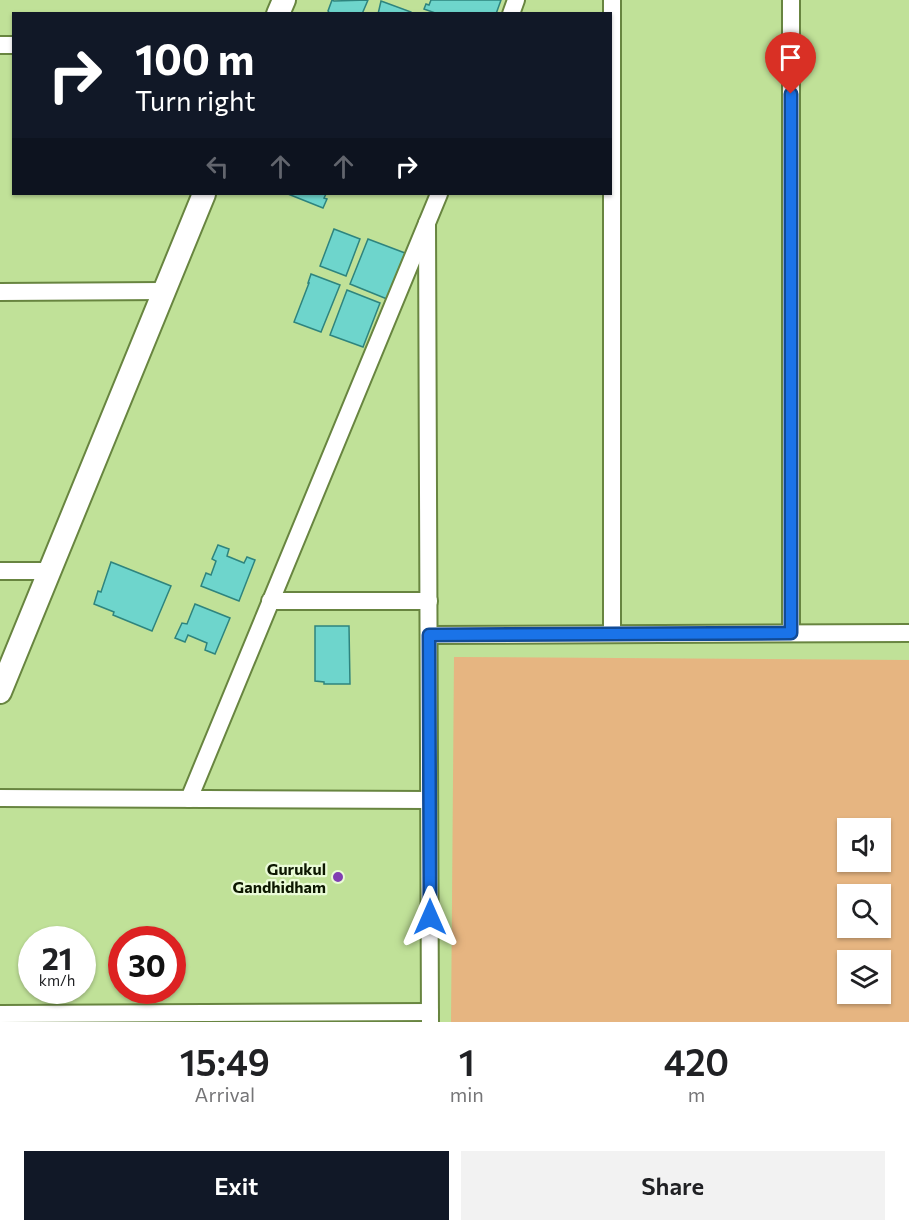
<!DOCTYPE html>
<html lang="en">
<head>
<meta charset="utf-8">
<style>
	body { margin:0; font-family:Commissioner,sans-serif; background:#f2f2f2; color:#202124; height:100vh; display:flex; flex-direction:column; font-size:22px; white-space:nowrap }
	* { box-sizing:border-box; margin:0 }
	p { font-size:20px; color:#757577 }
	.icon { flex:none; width:33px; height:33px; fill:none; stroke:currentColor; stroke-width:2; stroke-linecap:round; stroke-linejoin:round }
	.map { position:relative; height:1022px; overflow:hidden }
	.drawer { display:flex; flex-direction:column; background:#fff; flex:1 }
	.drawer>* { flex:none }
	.guide { position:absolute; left:12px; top:12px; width:600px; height:183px; border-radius:0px; box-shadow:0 2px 4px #0004; background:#111827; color:#fff; overflow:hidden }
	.buttons { position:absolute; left:837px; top:818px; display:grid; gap:12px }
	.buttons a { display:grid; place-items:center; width:54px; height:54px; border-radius:0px; background:#fff; box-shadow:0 2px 4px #0004; font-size:30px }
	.speed { position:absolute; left:18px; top:926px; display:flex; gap:12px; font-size:30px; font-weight:700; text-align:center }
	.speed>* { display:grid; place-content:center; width:78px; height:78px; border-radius:50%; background:#fff; box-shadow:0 2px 4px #0004; line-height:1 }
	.speed small { font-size:15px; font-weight:400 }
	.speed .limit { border:9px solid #d22; background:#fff; color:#111 }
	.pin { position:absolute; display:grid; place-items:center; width:51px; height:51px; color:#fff; margin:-62px -26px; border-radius:50% 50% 50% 0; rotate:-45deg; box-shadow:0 0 6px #0007 }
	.pin .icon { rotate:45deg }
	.me { position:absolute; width:66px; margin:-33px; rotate:0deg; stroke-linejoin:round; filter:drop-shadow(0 0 4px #0008) }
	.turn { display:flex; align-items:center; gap:21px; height:126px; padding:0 24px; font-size:27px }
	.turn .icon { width:78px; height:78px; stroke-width:2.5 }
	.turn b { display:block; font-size:42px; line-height:51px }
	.lanes { display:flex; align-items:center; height:57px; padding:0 24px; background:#0003; justify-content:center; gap:30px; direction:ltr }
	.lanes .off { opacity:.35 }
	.eta { display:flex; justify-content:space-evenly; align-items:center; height:102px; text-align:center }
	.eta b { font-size:36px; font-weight:600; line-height:42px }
	.action { display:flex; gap:12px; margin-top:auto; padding:12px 24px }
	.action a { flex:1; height:69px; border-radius:0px; background:#111827; color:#fff; font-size:24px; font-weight:600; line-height:69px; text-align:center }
	.action a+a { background:#f2f2f2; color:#202124 }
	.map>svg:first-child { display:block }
</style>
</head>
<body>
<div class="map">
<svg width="909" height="1022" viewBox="0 0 909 1022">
	<rect width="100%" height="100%" fill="#c0e198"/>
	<path fill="#e6b581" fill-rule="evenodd" d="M 454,657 L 909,660 L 909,1022 L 451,1022 ZM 848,828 L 880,828 L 880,861 L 848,861 ZM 848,894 L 880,894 L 880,927 L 848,927 ZM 848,960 L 880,960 L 880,993 L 848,993 Z"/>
	<g fill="#6ed5cc" stroke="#2e847e" stroke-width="1.5">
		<polygon points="332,0 334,1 368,0 362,14 330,14 328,11"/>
		<polygon points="431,0 501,0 496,14 438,14 424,9 426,4 429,5"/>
		<polygon points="381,1 411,12 411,14 378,14"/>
		<polygon points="288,194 326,194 324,198 327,199 323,208"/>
		<polygon points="334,229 360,239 346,276 320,266"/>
		<polygon points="368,239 405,253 387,299 350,284"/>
		<polygon points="311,274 340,285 321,332 294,322 309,283 308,283"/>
		<polygon points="347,290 380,303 363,347 330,335"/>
		<polygon points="218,545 229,549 227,556 244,563 247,557 255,560 239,601 201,586 206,573 211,575 216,561 212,559"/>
		<polygon points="111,562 171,586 152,631 113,615 114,612 94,604 98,591 101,592"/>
		<polygon points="195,604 230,618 215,654 205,650 207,643 188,635 185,642 175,638 182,623 187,624"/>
		<polygon points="315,626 349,626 350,684 324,684 324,682 315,681"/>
	</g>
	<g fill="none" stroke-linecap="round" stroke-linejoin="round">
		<defs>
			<g id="street">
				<polyline points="791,0 791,633"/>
				<polyline points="511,14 516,0"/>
				<polyline points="0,45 14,45"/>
				<polyline points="427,223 430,1022"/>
				<polyline points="0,292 164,291"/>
				<polyline points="0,571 50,571"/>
				<polyline points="270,601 429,601"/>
				<polyline points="612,634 612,0"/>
				<polyline points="429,635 909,633"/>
				<polyline points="0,798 429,800"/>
				<polyline points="189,799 439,194"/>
				<polyline points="0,1014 430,1012"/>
			</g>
			<g id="secondary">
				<polyline points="278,14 284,0"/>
				<polyline points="0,692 204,194"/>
			</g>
		</defs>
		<use href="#street" stroke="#688540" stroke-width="20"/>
		<use href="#secondary" stroke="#688540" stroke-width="26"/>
		<use href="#street" stroke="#fff" stroke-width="16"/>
		<use href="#secondary" stroke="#fff" stroke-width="22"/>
	</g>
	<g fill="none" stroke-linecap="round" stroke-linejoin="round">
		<defs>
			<polyline id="route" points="430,917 429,635 791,633 791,94"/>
		</defs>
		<use href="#route" stroke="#114b97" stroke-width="15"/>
		<use href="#route" stroke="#1a73e8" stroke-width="10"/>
	</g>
	<circle fill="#813eb2" stroke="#eafbd7" stroke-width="2" cx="338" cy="877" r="6"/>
	<g text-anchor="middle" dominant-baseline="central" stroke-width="4.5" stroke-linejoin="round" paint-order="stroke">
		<g font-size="16" font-weight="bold" fill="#0c1700" stroke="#eafbd7" text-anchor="end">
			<text x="326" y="868">Gurukul<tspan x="326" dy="18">Gandhidham</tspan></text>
		</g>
	</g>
</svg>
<div class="buttons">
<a><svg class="icon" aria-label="sound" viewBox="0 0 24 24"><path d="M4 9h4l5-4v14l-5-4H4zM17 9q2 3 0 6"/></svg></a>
<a><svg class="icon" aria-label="search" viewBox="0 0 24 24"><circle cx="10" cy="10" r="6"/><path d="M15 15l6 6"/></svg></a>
<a><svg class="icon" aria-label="layers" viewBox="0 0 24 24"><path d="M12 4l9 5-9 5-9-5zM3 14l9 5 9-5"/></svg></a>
</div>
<div class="speed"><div>21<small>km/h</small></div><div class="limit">30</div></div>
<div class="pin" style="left:791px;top:94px;background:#d93025"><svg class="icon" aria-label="arrive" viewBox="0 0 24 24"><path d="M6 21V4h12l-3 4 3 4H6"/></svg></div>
<svg class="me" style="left:430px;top:917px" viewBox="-20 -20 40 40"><path d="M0-17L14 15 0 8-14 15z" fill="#1a73e8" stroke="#fff" stroke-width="4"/></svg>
<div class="guide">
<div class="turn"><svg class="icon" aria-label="right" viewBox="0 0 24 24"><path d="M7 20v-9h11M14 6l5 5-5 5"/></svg><div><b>100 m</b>Turn right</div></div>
<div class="lanes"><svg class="icon off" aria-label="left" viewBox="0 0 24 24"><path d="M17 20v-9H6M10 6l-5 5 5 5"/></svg><svg class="icon off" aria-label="ahead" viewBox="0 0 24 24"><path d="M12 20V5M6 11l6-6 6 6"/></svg><svg class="icon off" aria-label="ahead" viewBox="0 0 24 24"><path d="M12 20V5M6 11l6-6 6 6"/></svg><svg class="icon" aria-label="right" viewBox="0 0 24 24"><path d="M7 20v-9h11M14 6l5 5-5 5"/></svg></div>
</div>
</div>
<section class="drawer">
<div class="eta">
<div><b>15:49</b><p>Arrival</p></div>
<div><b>1</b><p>min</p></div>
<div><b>420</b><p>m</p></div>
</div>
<div class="action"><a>Exit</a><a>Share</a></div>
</section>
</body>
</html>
